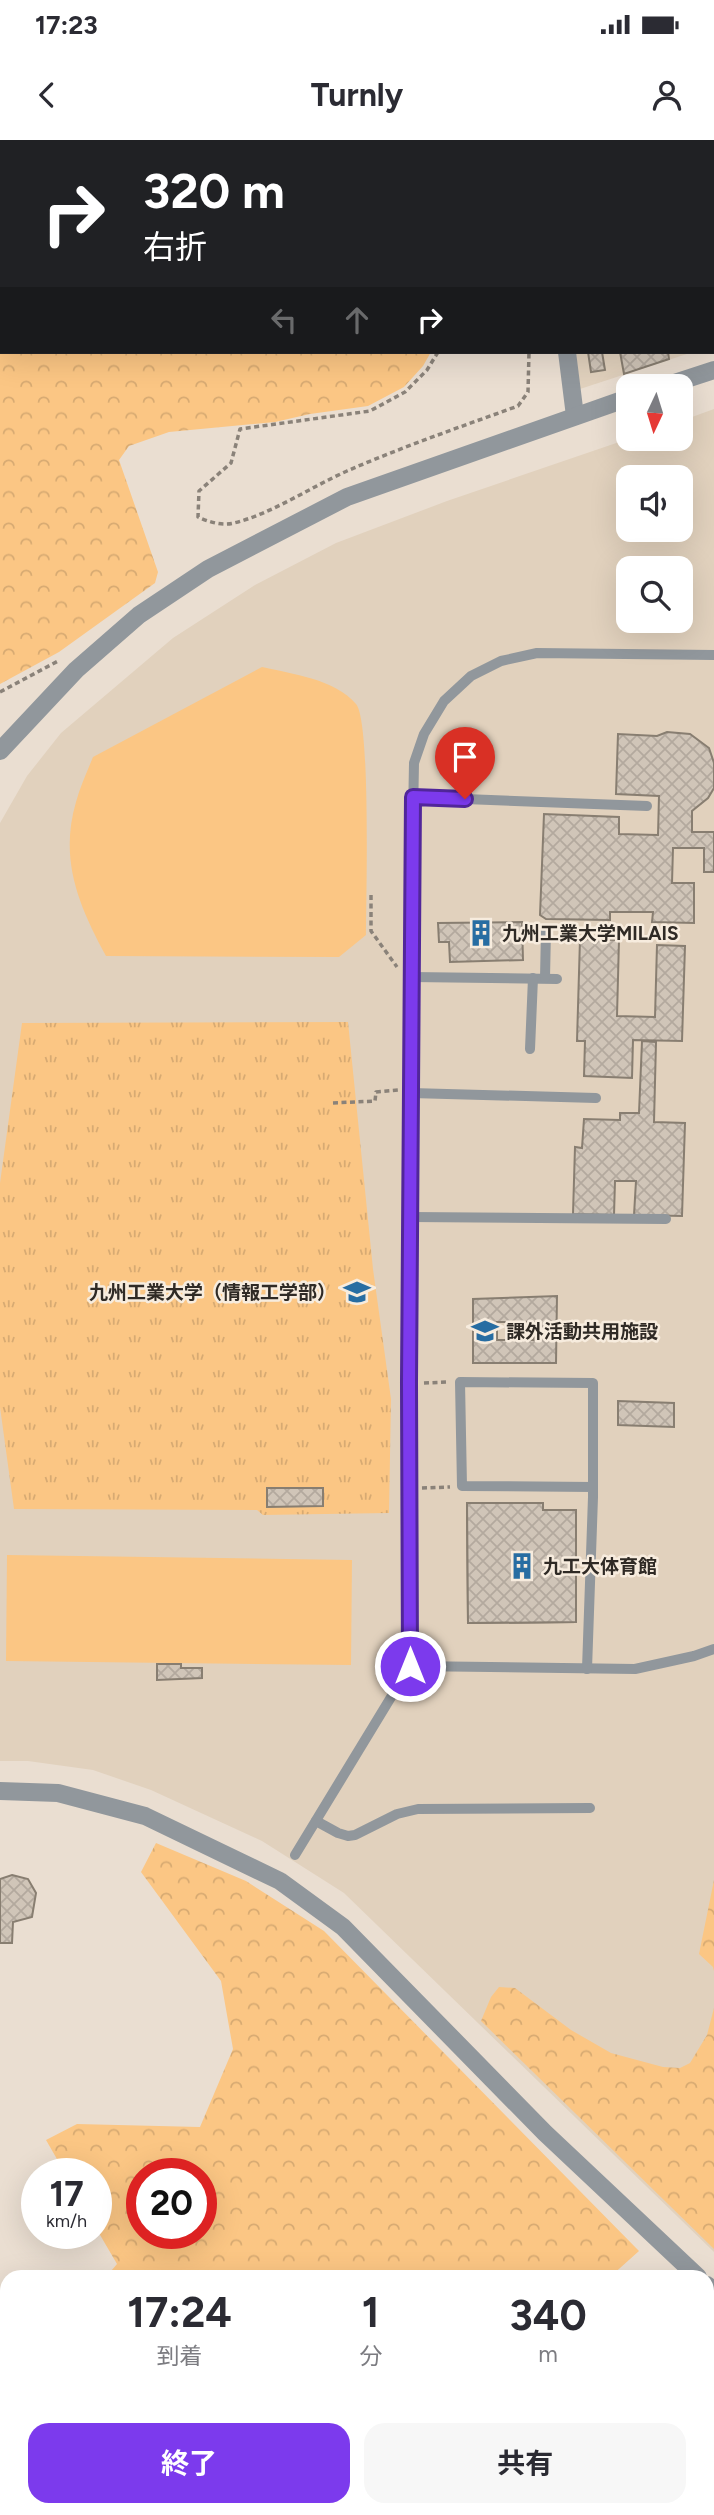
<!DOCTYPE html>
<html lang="ja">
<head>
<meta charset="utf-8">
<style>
	body { margin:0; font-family:Figtree,"Noto Sans JP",sans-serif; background:#f7f7f7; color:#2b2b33; height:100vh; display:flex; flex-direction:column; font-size:26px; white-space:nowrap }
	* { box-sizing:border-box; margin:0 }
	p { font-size:23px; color:#7c7c81 }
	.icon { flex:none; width:38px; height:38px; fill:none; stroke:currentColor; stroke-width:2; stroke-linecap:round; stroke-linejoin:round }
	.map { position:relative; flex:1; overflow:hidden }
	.drawer { position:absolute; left:0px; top:2130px; width:714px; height:247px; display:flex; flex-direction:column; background:#fff; border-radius:21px 21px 0 0; box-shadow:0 7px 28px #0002 }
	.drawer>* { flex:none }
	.top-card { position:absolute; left:0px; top:0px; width:714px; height:214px; box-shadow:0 7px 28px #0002; background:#202124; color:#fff; overflow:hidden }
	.needle { width:46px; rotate:184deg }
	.controls { position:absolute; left:616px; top:234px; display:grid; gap:14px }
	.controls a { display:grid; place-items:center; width:77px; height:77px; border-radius:14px; background:#fff; box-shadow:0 7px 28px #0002; font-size:35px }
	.speed { position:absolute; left:21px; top:2018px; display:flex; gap:14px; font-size:35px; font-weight:700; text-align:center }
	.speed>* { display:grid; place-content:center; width:91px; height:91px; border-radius:50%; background:#fff; box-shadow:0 7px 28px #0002; line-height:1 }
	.speed small { font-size:18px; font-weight:400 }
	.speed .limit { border:10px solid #d22; background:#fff; color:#111 }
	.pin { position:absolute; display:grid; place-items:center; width:60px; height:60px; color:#fff; margin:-72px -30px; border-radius:50% 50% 50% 0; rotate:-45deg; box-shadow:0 0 7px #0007 }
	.pin .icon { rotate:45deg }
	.me { position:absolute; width:77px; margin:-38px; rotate:0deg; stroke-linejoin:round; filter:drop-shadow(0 0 5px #0008) }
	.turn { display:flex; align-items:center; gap:24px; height:147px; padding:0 28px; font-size:32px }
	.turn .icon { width:91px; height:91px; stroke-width:2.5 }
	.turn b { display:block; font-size:49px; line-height:60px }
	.lanes { display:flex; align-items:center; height:66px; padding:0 28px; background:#0003; justify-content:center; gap:35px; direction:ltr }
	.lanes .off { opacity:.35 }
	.eta { display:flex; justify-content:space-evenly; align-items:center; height:119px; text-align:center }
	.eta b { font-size:42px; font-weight:700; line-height:49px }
	.primary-button { display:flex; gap:14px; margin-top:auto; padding:14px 28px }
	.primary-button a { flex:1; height:80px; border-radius:21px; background:#7c3aed; color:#fff; font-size:28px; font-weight:700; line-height:80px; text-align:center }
	.primary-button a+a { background:#f7f7f7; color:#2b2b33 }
	.status { display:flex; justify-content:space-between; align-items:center; height:49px; padding:0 35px; background:#fff; direction:ltr }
	.status svg { height:19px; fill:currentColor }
	header { display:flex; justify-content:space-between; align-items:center; height:91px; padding:0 28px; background:#fff; font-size:32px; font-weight:700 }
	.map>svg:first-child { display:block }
</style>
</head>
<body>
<div class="status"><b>17:23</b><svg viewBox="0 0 49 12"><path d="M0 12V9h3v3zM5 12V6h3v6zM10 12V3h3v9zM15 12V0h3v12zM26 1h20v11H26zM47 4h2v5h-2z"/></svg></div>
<header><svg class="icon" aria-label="back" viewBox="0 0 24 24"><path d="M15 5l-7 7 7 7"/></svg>Turnly<svg class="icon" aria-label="person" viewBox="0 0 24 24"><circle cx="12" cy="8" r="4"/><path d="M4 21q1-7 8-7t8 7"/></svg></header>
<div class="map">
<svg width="714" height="2375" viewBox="0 0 714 2375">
	<defs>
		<pattern id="forest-crowns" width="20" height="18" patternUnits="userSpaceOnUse" patternTransform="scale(1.75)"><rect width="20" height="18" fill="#fbc684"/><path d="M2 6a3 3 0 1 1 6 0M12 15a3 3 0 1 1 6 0" fill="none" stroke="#d7aa72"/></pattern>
		<pattern id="park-tufts" width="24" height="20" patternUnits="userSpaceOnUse" patternTransform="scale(1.75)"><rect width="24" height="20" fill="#fbc684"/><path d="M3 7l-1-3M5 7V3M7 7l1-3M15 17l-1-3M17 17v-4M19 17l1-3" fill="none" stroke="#d7aa72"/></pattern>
		<pattern id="building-cross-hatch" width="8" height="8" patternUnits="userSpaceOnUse" patternTransform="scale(1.75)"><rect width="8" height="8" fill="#d0c5b8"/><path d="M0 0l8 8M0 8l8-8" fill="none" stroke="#b3a99e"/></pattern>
	</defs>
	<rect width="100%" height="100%" fill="#eaded1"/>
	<g fill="#e1d1bd" fill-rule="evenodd">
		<polygon points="557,0 714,0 714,205 712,205 712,2"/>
		<polygon points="576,212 693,212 580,249"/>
		<path d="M 714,269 L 714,2112 L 344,1753 L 262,1701 L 151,1650 L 93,1630 L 28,1621 L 0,1621 L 0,683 L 27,636 L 61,593 L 173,498 L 255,445 L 336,403 L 447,361 L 628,299 L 681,299 L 681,281 ZM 628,338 L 681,338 L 681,390 L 628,390 ZM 628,429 L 681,429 L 681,481 L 628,481 Z"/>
	</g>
	<g fill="#fbc684">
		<path d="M 262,527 C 292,534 335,539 356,564 C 371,581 366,761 366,795 L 339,817 L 106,816 C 79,766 59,720 76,662 C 80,647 87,632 93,617 Z"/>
		<polygon points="7,1415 352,1420 351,1525 6,1521"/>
	</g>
	<g fill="url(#forest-crowns)" fill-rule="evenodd">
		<polygon points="0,0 524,2 2,2 2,212 431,212 423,226 404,247 368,266 310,274 275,282 169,292 129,306 119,320 158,432 155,443 59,512 0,544"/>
		<path d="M 156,1703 L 246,1741 L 324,1791 L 639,2111 L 610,2137 L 106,2137 L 117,2124 L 96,2088 L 96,2034 L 65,2033 L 46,2000 L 77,1984 L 200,1987 L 233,1909 L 221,1841 L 141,1732 ZM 142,2034 L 201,2034 L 201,2093 L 142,2093 Z"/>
		<polygon points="714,1740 714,1831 713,1827 699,1814"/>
		<polygon points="499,1847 515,1848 571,1890 611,1913 663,1927 680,1928 690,1923 707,1895 714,1868 714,2109 481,1881 491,1857"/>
		<polygon points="714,2359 714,2375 130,2375 129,2370 707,2370 707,2361"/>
	</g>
	<polygon fill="url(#park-tufts)" points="348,882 373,1129 391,1259 389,1373 263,1375 257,1370 14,1369 0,1267 0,1043 22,883"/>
	<g fill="url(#building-cross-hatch)" stroke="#887e71" stroke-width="2" fill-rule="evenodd">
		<polygon points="588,212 602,212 605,230 591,232"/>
		<polygon points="620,212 668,212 669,219 624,234"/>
		<polygon points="667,592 690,594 709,608 714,623 714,648 708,658 692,671 692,692 714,692 714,732 704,732 704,708 673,708 672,743 694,743 694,783 652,782 653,772 610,772 610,780 546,779 540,775 544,674 619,677 619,694 658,695 659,656 616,654 618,594 657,596"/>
		<polygon points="522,782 523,820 450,822 449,802 439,802 438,783"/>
		<polygon points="580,799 619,800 617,876 655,877 657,805 685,806 682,901 633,900 632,938 584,936 585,901 577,901"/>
		<polygon points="642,901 656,902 654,982 685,983 682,1076 634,1075 636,1041 615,1041 614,1075 573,1074 575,1007 582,1008 584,979 620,980 620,973 639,973"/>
		<path d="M 557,1156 L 556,1223 L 473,1223 L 473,1159 ZM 497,1182 L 534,1182 L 534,1200 L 497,1200 Z"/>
		<polygon points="618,1261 674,1263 674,1287 618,1285"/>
		<polygon points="267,1348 323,1348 323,1366 267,1367"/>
		<polygon points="467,1363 543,1363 543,1370 576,1370 576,1482 468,1483"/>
		<polygon points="467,1363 543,1363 543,1370 576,1370 576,1482 468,1483"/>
		<polygon points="157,1524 181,1524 181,1528 202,1528 202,1538 157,1540"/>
		<polygon points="12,1735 28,1739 36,1753 32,1777 13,1782 12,1803 0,1803 0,1739"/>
	</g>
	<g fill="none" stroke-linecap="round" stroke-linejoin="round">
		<g stroke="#8a8279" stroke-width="3.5" stroke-dasharray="5 3.5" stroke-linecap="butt">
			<polyline points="151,2 151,0"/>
			<polyline points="0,185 2,184"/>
			<path d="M 438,212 L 427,230 L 405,252 L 370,271 L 240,289 L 231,323 L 199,351 L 198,377 C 209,382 222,386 234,383 C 271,374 311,347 347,331 C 402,307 460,287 518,266 L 528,252 L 529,212"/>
			<polyline points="0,552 60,520"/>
			<polyline points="371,755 371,791 397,827"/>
			<polyline points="333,963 375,961 376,952 399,950"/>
			<polyline points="424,1243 448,1242"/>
			<polyline points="422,1348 450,1347"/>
		</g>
		<g stroke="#91979c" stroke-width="10">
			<polyline points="413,657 647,666"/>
			<polyline points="412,837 557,839"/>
			<polyline points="545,838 546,790"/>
			<polyline points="530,909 533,838"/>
			<polyline points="411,953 596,958"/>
			<polyline points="411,1077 666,1079"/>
			<polyline points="410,1526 635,1529 694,1516 714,1509"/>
			<polyline points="587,1529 593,1357 593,1243 460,1242 462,1346 593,1347"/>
			<polyline points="316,1681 338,1693 348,1696 355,1695 397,1674 418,1669 590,1668"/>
			<polyline points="295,1715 410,1526 412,731 414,623 424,594 444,561 471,536 501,521 537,513 714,515"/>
		</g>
		<g stroke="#91979c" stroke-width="18">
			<polyline points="539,0 539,2"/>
			<polyline points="567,212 575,276"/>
			<polyline points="0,2169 7,2185"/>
			<polyline points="87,2370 89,2375"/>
			<polyline points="0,2373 10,2370"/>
		</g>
		<g stroke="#91979c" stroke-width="18">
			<polyline points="662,247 714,230"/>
			<polyline points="0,611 76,530 139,475 208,429 347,357 628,258"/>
			<polyline points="0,1651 58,1653 145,1676 280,1741 343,1787 545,1993 698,2137"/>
			<polyline points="707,2145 714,2151"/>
		</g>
	</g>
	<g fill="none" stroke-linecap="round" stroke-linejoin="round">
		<defs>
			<polyline id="route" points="410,1526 409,1243 413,657 465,659"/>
		</defs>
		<use href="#route" stroke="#51269a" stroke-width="18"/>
		<use href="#route" stroke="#7c3aed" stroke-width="12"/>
	</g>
	<defs>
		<symbol id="building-bare" viewBox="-9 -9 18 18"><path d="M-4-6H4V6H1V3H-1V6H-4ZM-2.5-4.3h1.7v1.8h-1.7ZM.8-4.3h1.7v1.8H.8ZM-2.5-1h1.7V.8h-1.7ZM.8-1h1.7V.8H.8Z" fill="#276da2" stroke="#f7ecde" stroke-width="2.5" paint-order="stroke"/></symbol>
		<symbol id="university-bare" viewBox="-9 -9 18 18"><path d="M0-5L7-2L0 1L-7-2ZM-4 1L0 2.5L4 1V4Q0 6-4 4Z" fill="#276da2" stroke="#f7ecde" stroke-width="2.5" paint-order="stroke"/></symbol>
	</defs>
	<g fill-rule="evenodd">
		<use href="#building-bare" x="462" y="774" width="38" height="38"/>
		<use href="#university-bare" x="338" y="1133" width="38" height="38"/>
		<use href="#university-bare" x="466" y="1172" width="38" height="38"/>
		<use href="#building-bare" x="503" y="1407" width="38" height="38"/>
	</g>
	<g text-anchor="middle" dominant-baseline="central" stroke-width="5" stroke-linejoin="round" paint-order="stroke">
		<g font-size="19" font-weight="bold" fill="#2f2a25" stroke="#f7ecde" text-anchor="start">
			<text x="502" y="793">九州工業大学MILAIS</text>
			<text x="336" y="1152" text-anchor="end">九州工業大学（情報工学部）</text>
			<text x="506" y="1191">課外活動共用施設</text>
			<text x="543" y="1426">九工大体育館</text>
		</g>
	</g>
</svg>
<div class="controls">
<a><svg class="needle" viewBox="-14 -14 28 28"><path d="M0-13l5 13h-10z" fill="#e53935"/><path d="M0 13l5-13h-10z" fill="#7c7c81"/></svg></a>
<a><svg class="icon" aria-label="sound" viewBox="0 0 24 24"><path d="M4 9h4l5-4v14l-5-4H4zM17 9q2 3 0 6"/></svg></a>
<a><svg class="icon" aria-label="search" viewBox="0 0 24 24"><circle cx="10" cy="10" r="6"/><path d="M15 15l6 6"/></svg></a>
</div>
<div class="speed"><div>17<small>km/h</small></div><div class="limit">20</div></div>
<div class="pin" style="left:465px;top:659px;background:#d93025"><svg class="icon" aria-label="arrive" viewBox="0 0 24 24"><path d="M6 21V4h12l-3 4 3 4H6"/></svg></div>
<svg class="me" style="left:410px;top:1526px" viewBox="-20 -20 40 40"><circle r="17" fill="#7c3aed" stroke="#fff" stroke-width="3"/><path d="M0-11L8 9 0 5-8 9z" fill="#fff"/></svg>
<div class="top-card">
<div class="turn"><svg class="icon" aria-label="right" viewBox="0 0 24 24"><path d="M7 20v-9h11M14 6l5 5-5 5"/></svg><div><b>320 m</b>右折</div></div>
<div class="lanes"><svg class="icon off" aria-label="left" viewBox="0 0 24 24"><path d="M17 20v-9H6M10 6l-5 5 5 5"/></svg><svg class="icon off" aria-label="ahead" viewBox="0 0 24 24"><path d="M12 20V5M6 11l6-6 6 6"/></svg><svg class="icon" aria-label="right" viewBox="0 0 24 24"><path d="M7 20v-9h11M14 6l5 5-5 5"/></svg></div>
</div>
<section class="drawer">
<div class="eta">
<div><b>17:24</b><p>到着</p></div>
<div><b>1</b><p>分</p></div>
<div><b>340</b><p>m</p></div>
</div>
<div class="primary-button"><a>終了</a><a>共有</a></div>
</section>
</div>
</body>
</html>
